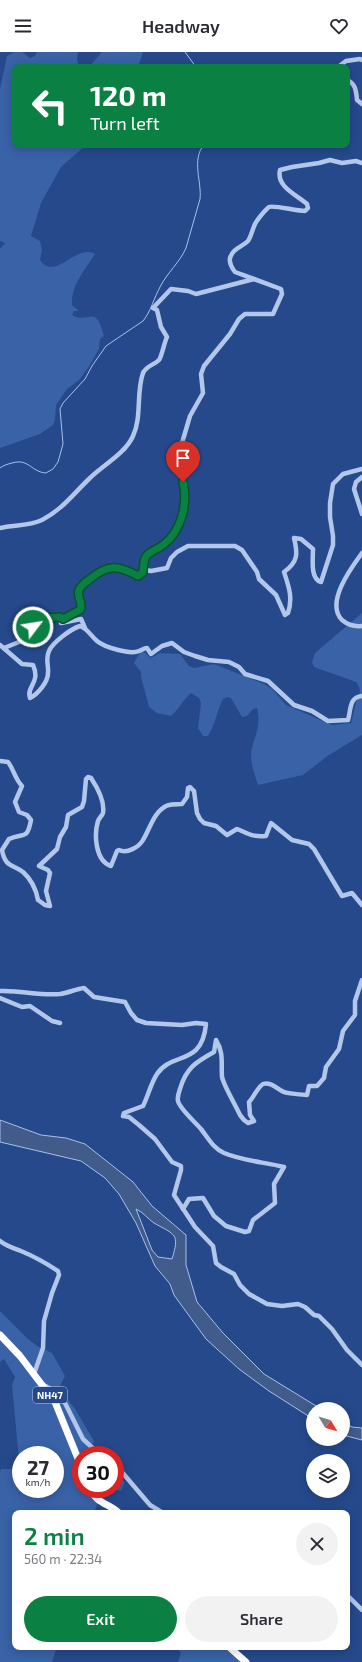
<!DOCTYPE html>
<html lang="en">
<head>
<meta charset="utf-8">
<style>
	body { margin:0; font-family:"Exo 2",sans-serif; background:#f2f2f3; color:#2b2b33; height:100vh; display:flex; flex-direction:column; font-size:15px; white-space:nowrap }
	* { box-sizing:border-box; margin:0 }
	p { font-size:13px; color:#7c7c81 }
	.icon { flex:none; width:22px; height:22px; fill:none; stroke:currentColor; stroke-width:2; stroke-linecap:round; stroke-linejoin:round }
	.map { position:relative; flex:1; overflow:hidden }
	.details { position:absolute; left:12px; top:1458px; width:338px; height:140px; display:flex; flex-direction:column; background:#fff; border-radius:8px; box-shadow:0 2px 10px #0003 }
	.details>* { flex:none }
	.guide { position:absolute; left:12px; top:12px; width:338px; height:84px; border-radius:8px; box-shadow:0 2px 10px #0003; background:#0b8043; color:#fff; overflow:hidden }
	.needle { width:26px; rotate:128deg }
	.tools { position:absolute; left:306px; top:1350px; display:grid; gap:8px }
	.tools a { display:grid; place-items:center; width:44px; height:44px; border-radius:50%; background:#fff; box-shadow:0 2px 10px #0003; font-size:20px }
	.speed { position:absolute; left:12px; top:1394px; display:flex; gap:8px; font-size:20px; font-weight:700; text-align:center }
	.speed>* { display:grid; place-content:center; width:52px; height:52px; border-radius:50%; background:#fff; box-shadow:0 2px 10px #0003; line-height:1 }
	.speed small { font-size:10px; font-weight:400 }
	.speed .limit { border:6px solid #d22; background:#fff; color:#111 }
	.pin { position:absolute; display:grid; place-items:center; width:34px; height:34px; color:#fff; margin:-41px -17px; border-radius:50% 50% 50% 0; rotate:-45deg; box-shadow:0 0 4px #0007 }
	.pin .icon { rotate:45deg }
	.me { position:absolute; width:44px; margin:-22px; rotate:59deg; stroke-linejoin:round; filter:drop-shadow(0 0 3px #0008) }
	.turn { display:flex; align-items:center; gap:14px; height:84px; padding:0 12px; font-size:18px }
	.turn .icon { width:52px; height:52px; stroke-width:2.5 }
	.turn b { display:block; font-size:28px; line-height:34px }
	.round { display:grid; place-items:center; flex:none; width:42px; height:42px; border-radius:21px; background:#f2f2f3 }
	.summary { display:flex; align-items:center; justify-content:space-between; height:68px; padding:0 12px }
	h1 { font-size:24px; font-weight:600; line-height:30px; color:#0b8043 }
	.action { display:flex; gap:8px; margin-top:auto; padding:8px 12px }
	.action a { flex:1; height:46px; border-radius:24px; background:#0b8043; color:#fff; font-size:16px; font-weight:600; line-height:46px; text-align:center }
	.action a+a { background:#f2f2f3; color:#2b2b33 }
	header { display:flex; justify-content:space-between; align-items:center; height:52px; padding:0 12px; background:#fff; font-size:18px; font-weight:600 }
	.map>svg:first-child { display:block }
</style>
</head>
<body>
<header><svg class="icon" aria-label="menu" viewBox="0 0 24 24"><path d="M4 6h16M4 12h16M4 18h16"/></svg>Headway<svg class="icon" aria-label="heart" viewBox="0 0 24 24"><path d="M12 20l-8-8c-3-5 5-10 8-4 3-6 11-1 8 4z"/></svg></header>
<div class="map">
<svg width="362" height="1610" viewBox="0 0 362 1610">
	<rect width="100%" height="100%" fill="#25498b"/>
	<g fill="#3962a7" fill-rule="evenodd">
		<path d="M 15,0 L 22,0 L 30,6 L 35,4 L 37,0 L 78,0 L 77,7 L 79,15 L 15,15 L 15,93 L 86,93 L 61,115 L 41,151 L 31,184 L 40,189 L 42,198 L 40,208 C 55,230 76,191 95,202 C 85,218 71,233 72,253 L 79,259 L 74,259 L 72,263 C 90,273 95,250 104,284 L 100,287 L 99,297 L 88,316 L 79,328 L 67,337 L 56,353 L 55,368 L 53,373 L 40,382 L 0,396 L 0,197 L 5,191 L 0,189 L 0,37 L 7,4 Z"/>
		<polygon points="102,0 143,0 138,15 89,15"/>
		<path d="M 362,561 L 362,683 L 329,703 L 303,723 L 258,733 C 254,721 249,708 252,696 C 256,680 261,674 257,656 L 253,657 L 247,664 L 242,665 L 231,646 L 227,645 L 223,647 C 217,659 215,673 208,684 L 203,684 L 198,676 L 201,651 L 199,646 L 191,641 C 183,648 179,657 171,664 L 157,661 L 149,655 L 141,625 L 141,620 L 134,611 L 139,602 L 144,600 L 151,606 L 160,601 L 180,602 L 189,614 L 194,616 L 214,612 L 264,632 L 272,637 L 286,653 L 332,673 L 351,671 C 353,665 354,658 356,651 C 360,643 362,638 356,630 L 314,615 L 312,610 L 315,601 Z"/>
		<path d="M 0,1259 L 28,1287 L 37,1294 L 52,1301 L 65,1324 L 59,1336 L 75,1357 L 94,1389 L 89,1403 L 81,1403 L 81,1437 L 106,1437 L 100,1444 L 94,1461 L 15,1461 L 15,1595 L 57,1595 L 52,1610 L 0,1610 L 0,1420 L 1,1417 L 12,1417 L 19,1408 L 12,1333 L 15,1325 L 4,1307 L 0,1310 ZM 21,1403 L 55,1403 L 55,1437 L 21,1437 Z"/>
		<polygon points="115,1423 125,1430 121,1439 115,1437"/>
		<polygon points="176,1595 225,1595 241,1610 178,1610 181,1601"/>
	</g>
	<g fill="#415b8b" stroke="#a7c1eb" fill-rule="evenodd">
		<path d="M 0,1068 L 41,1083 L 66,1086 L 85,1092 L 133,1130 L 152,1154 L 186,1183 L 186,1213 L 197,1250 L 223,1281 L 264,1322 L 321,1357 L 313,1357 L 313,1367 L 269,1339 L 239,1317 L 206,1287 L 174,1243 L 170,1232 L 155,1214 L 136,1171 L 119,1142 L 105,1126 L 81,1109 L 0,1090 ZM 136,1157 C 143,1160 148,1167 154,1171 C 175,1183 180,1181 172,1207 L 158,1205 L 152,1198 Z"/>
		<polygon points="343,1370 352,1375 362,1376 362,1388 343,1383"/>
	</g>
	<g fill="none" stroke-linecap="round" stroke-linejoin="round">
		<g stroke="#a7c1eb" stroke-width="1">
			<polyline points="185,0 196,15"/>
			<path d="M 0,416 C 4,413 8,412 12,411 C 29,406 31,420 46,421 L 53,417 L 58,410 L 60,403 L 63,392 L 60,357 L 63,351 L 85,327 L 92,314 L 106,294 L 143,269 C 151,259 154,246 160,235 C 167,221 180,210 186,196 L 200,147 C 202,130 191,107 204,93"/>
		</g>
		<g stroke="#b3c7ea" stroke-width="4.5">
			<polyline points="338,15 346,9 360,7 362,8"/>
			<path d="M 347,28 C 356,32 356,39 357,48 L 362,52"/>
			<polyline points="362,425 356,430 354,437 362,462"/>
			<path d="M 0,476 C 13,473 30,474 42,468 C 63,457 73,442 90,426 C 103,413 125,402 133,384 C 142,365 136,341 143,321 C 146,314 154,313 159,308 C 162,304 164,291 167,285 L 161,275 L 157,258 L 153,256 L 171,237 L 188,239 L 196,242 L 254,227"/>
			<path d="M 362,501 C 351,516 325,551 342,568 C 348,573 354,575 362,574"/>
			<path d="M 143,520 L 146,518 L 151,519 L 167,516 L 171,506 L 177,500 L 188,494 L 235,494 L 242,498 L 257,520 L 259,527 L 276,543 L 285,563 L 288,561 C 293,546 289,535 284,520 C 298,510 298,502 294,486 L 301,487 L 313,497 C 313,507 310,527 321,530 L 333,493 L 333,484 L 330,465 L 330,451 L 333,432 L 343,422 L 362,417"/>
			<path d="M 61,565 L 63,567 L 80,558 C 84,551 76,546 79,538 C 81,533 86,530 90,527 C 108,512 118,513 138,523 L 143,520 L 145,504 L 150,499 L 163,493 L 173,483 L 181,467 L 186,441 L 180,404 L 182,391 L 190,364 L 203,341 L 201,322 L 204,314 L 230,282 L 239,267 L 245,262 L 273,262 L 282,242 L 281,237 L 235,220 C 232,216 229,211 230,206 C 233,196 242,195 248,189 C 252,183 252,178 255,172 C 257,168 265,158 269,155 C 274,153 296,159 305,159 L 308,156 L 307,152 C 297,143 276,135 280,118 L 292,115 L 319,111 L 330,108 L 342,111 L 356,109 L 362,111"/>
			<path d="M 0,593 L 22,612 L 33,613 C 41,631 26,634 30,646 C 38,642 48,630 48,621 C 49,614 45,607 49,599 C 53,590 71,577 80,574 C 88,577 91,584 97,589 C 104,595 130,603 139,599 C 143,598 143,596 147,596 L 151,602 L 162,594 L 172,591 L 184,600 L 195,604 L 208,608 L 229,610 L 239,615 L 245,622 L 268,629 L 294,653 L 312,659 L 328,669 L 348,668 C 351,658 349,645 362,644"/>
			<polyline points="4,596 24,588 38,569 47,566 61,565 61,571 81,567 85,576"/>
			<path d="M 0,709 L 8,710 C 14,718 15,727 22,734 L 15,750 L 19,760 L 27,763 L 31,768 C 27,789 24,780 9,787 L 2,798 C 5,815 12,812 23,820 C 32,828 36,837 38,848 L 45,853 L 50,854 L 46,839 L 50,821 L 48,818 L 39,814 L 57,797 L 60,785 L 66,775 L 68,763 L 82,755 L 84,749 L 86,727 L 88,725 L 91,726 C 97,735 105,749 103,761 C 102,764 99,766 98,769 C 94,782 95,809 111,814 L 117,799 L 119,798 C 127,802 139,795 143,788 C 150,777 153,761 166,754 C 170,752 177,752 182,752 L 187,745 L 188,736 L 190,735 L 194,739 L 197,761 L 200,767 L 204,771 L 216,774 L 227,783 L 237,777 C 249,782 252,785 266,784 L 271,771 L 292,788 L 309,792 L 314,797 L 342,844 L 352,841 L 362,853"/>
			<path d="M 0,939 C 20,938 40,944 60,942 C 68,941 76,937 84,936 L 94,945 L 125,950 L 131,961 L 137,968 L 146,971 L 182,973 L 196,971 L 206,972 C 202,1015 172,999 157,1022 C 151,1031 148,1044 143,1054 L 124,1061 L 123,1064 L 129,1065 L 139,1073 L 155,1087 L 172,1110 L 181,1114 L 181,1118 L 174,1143 L 195,1175 L 213,1194 L 216,1211 L 221,1215 L 234,1222 L 240,1233 L 249,1242 L 267,1252 L 282,1254 L 298,1252 L 305,1255 L 314,1263 L 319,1264 L 332,1277 L 347,1298 L 362,1313"/>
			<polyline points="0,946 22,955 30,954 52,969 60,971"/>
			<path d="M 183,1157 L 189,1147 L 203,1146 L 214,1164 L 226,1174 L 245,1180 L 249,1179 L 253,1168 L 275,1151 L 274,1132 L 284,1115 C 264,1110 243,1109 224,1101 C 213,1096 208,1086 201,1077 C 195,1070 180,1057 178,1049 C 177,1045 179,1040 180,1037 C 186,1016 196,1010 214,1000 L 216,988 C 224,1001 221,1011 222,1025 C 224,1034 236,1054 240,1063 L 244,1068 L 248,1071 L 254,1069 L 250,1063 L 249,1050 C 254,1045 257,1036 263,1032 C 271,1029 278,1038 284,1040 C 286,1041 303,1043 307,1043 L 309,1034 L 317,1034 L 324,1026 L 326,1015 L 339,997 L 343,979 L 355,963 L 355,949 L 362,928"/>
			<path d="M 0,1189 C 6,1194 13,1196 21,1199 C 33,1204 46,1211 58,1219 L 59,1223 L 52,1241 L 44,1269 L 43,1296 L 34,1322"/>
			<polyline points="42,1332 61,1343 83,1387 100,1403"/>
			<polyline points="115,1416 121,1419 150,1453 163,1461"/>
			<polyline points="347,1543 362,1558"/>
		</g>
		<g stroke="#fff" stroke-width="7">
			<polyline points="0,1283 20,1304 55,1350 81,1414"/>
			<path d="M 91,1437 C 96,1452 109,1451 119,1461"/>
			<polyline points="229,1595 246,1610"/>
		</g>
	</g>
	<g fill="none" stroke-linecap="round" stroke-linejoin="round">
		<defs>
			<path id="route" d="M 33,575 C 40,565 49,566 60,565 L 63,567 L 80,558 C 84,551 76,545 79,538 C 81,533 86,530 90,527 C 108,512 118,513 138,524 L 143,520 C 144,498 149,503 163,493 C 182,479 188,451 183,430"/>
		</defs>
		<use href="#route" stroke="#07532c" stroke-width="10"/>
		<use href="#route" stroke="#0b8043" stroke-width="7"/>
	</g>
	<g text-anchor="middle" dominant-baseline="central" stroke-width="3" stroke-linejoin="round" paint-order="stroke">
		<rect fill="#25498b" stroke="#bec8dc" stroke-width="1" x="33" y="1335" width="34" height="16" rx="3"/>
		<g font-size="10" font-weight="bold" fill="#fff">
			<text x="50" y="1343">NH47</text>
		</g>
	</g>
</svg>
<div class="tools">
<a><svg class="needle" viewBox="-14 -14 28 28"><path d="M0-13l5 13h-10z" fill="#e53935"/><path d="M0 13l5-13h-10z" fill="#7c7c81"/></svg></a>
<a><svg class="icon" aria-label="layers" viewBox="0 0 24 24"><path d="M12 4l9 5-9 5-9-5zM3 14l9 5 9-5"/></svg></a>
</div>
<div class="speed"><div>27<small>km/h</small></div><div class="limit">30</div></div>
<div class="pin" style="left:183px;top:430px;background:#d93025"><svg class="icon" aria-label="arrive" viewBox="0 0 24 24"><path d="M6 21V4h12l-3 4 3 4H6"/></svg></div>
<svg class="me" style="left:33px;top:575px" viewBox="-20 -20 40 40"><circle r="17" fill="#0b8043" stroke="#fff" stroke-width="3"/><path d="M0-11L8 9 0 5-8 9z" fill="#fff"/></svg>
<div class="guide">
<div class="turn"><svg class="icon" aria-label="left" viewBox="0 0 24 24"><path d="M17 20v-9H6M10 6l-5 5 5 5"/></svg><div><b>120 m</b>Turn left</div></div>
</div>
<section class="details">
<div class="summary"><div><h1>2 min</h1><p>560 m · 22:34</p></div><a class="round"><svg class="icon" aria-label="close" viewBox="0 0 24 24"><path d="M6 6l12 12M18 6L6 18"/></svg></a></div>
<div class="action"><a>Exit</a><a>Share</a></div>
</section>
</div>
</body>
</html>
